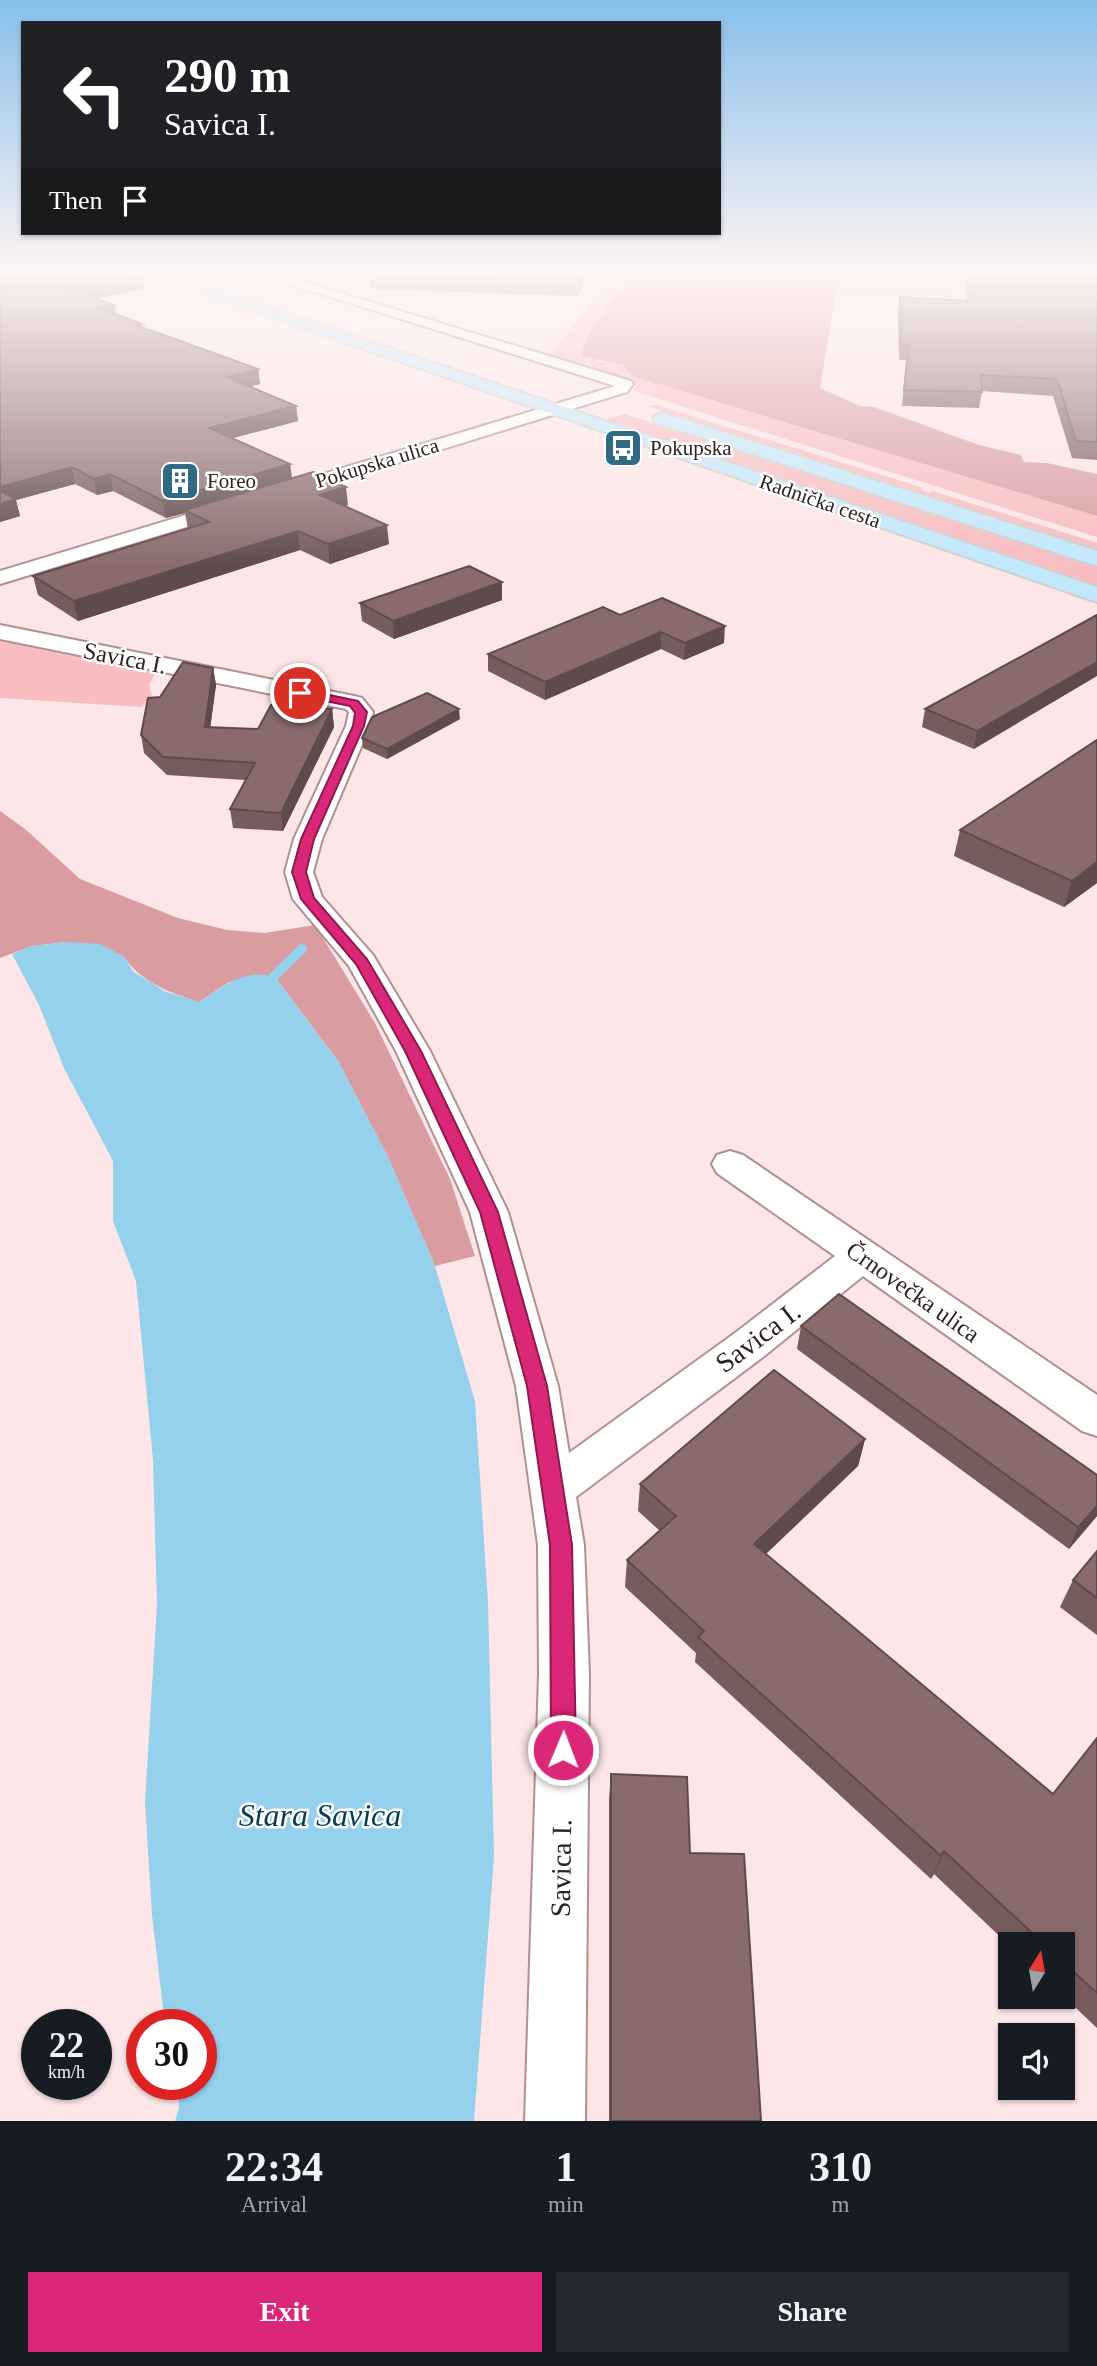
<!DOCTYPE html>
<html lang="en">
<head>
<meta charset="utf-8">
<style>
	body { margin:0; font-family:"Times New Roman",serif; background:#242831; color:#f1f3f6; height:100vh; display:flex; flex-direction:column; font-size:26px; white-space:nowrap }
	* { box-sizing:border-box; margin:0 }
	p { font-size:23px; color:#9ea1a6 }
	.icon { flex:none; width:38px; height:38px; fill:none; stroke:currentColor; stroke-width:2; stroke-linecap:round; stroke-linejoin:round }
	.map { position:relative; height:2121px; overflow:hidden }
	.drawer { display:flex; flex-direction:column; background:#171b24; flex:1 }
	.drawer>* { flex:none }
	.banner { position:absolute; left:21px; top:21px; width:700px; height:214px; border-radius:0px; box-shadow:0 2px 5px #0004; background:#202124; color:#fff; overflow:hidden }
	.needle { width:46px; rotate:11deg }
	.fabs { position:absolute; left:998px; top:1932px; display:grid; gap:14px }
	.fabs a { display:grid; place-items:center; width:77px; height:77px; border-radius:0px; background:#171b24; box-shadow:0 2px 5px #0004; font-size:35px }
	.speed { position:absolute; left:21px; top:2009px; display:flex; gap:14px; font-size:35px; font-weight:700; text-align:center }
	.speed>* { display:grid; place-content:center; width:91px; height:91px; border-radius:50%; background:#171b24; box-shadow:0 2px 5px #0004; line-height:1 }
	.speed small { font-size:18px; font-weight:400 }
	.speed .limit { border:10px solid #d22; background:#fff; color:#111 }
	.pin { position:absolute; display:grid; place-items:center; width:60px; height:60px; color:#fff; margin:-30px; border:4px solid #fff; border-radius:50%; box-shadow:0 2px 7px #0007 }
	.me { position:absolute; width:77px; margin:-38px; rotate:1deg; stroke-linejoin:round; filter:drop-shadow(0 0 5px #0008) }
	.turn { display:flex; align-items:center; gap:24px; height:147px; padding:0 28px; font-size:32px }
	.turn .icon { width:91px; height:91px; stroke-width:2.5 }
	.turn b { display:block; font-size:49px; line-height:60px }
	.then { display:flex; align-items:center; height:66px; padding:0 28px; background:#0003; gap:14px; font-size:26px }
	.eta { display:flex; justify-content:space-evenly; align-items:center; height:119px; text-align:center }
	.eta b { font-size:42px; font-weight:700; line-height:49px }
	.primary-button { display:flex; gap:14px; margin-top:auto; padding:14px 28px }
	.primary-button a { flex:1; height:80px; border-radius:0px; background:#db2777; color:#fff; font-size:28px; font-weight:700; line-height:80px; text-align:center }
	.primary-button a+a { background:#242831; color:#f1f3f6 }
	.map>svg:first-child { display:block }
</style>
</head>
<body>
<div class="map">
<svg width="1097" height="2121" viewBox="0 0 1097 2121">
	<rect width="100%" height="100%" fill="#fce6e7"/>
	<g fill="#f8bdc0">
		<polygon points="618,271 637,271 613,304 597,361 625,365 632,376 1097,516 1097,537 633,391 636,386 632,382 546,359"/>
		<polygon points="843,271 947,276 950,297 836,292"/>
		<polygon points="656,405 924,488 921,490 929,493 933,491 1097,543 1097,556 647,406"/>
		<polygon points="624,414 766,457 1097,566 1097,587 605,420"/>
		<polygon points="0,639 157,669 149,685 152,696 141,707 0,698"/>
	</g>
	<g fill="#d99ca0">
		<path d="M 637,271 L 843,271 L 836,292 L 820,388 L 860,406 L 874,407 L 979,445 L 1021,455 L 1024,462 L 1047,463 L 1097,474 L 1097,516 L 632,376 L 624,365 L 585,357 L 582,354 C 585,332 621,289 637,271 Z"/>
		<path d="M 0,811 L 25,829 L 80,879 L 178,918 L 227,930 L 265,933 L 315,925 L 375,1023 L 450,1179 L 475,1256 L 435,1266 L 388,1157 L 338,1061 L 274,976 L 229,982 L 199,1002 C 168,992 142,983 123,956 L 67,942 L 32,946 L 0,958 Z"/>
	</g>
	<path fill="#95d0ed" d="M 67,942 L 100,944 L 123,956 L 134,972 L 164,991 L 199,1002 C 226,985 241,970 274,976 L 338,1061 L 388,1157 L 435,1266 L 475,1401 L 488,1603 L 494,1857 L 474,2121 L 175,2121 L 179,2108 L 178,2084 L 201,2084 L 201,2025 L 165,2025 L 152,1915 L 145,1802 L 157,1604 L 153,1460 L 136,1281 L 113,1221 L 113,1161 L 64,1068 L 39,1005 L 12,954 L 31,946 Z"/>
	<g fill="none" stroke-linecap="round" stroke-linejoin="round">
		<polyline stroke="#95d0ed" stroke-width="10" points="274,976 302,949"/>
		<defs>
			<g id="minor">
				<polygon points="248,271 269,271 631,381 633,384 627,392 291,496 277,496 275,492 277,488 615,386"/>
				<polygon points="229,502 236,504 238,508 236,512 0,584 0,571"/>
				<polygon points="0,625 354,696 362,698 373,712 370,726 322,839 313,872 322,897 373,955 430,1051 508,1212 558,1386 569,1453 735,1333 835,1256 717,1173 712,1164 717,1155 730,1151 743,1155 1097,1395 1097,1436 1082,1431 863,1276 763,1357 576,1497 584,1545 589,1674 585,2121 525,2121 539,1674 538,1545 516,1386 470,1212 396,1051 349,966 293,899 285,872 294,839 346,726 349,712 346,709 0,639"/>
			</g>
			<g id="major">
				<polygon points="138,271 161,271 1097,587 1097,602"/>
				<polygon points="663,413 1097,551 1097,566 656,423 653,419 656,415"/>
			</g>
		</defs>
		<use href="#minor" stroke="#b08f91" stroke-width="4"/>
		<use href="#major" stroke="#d1cece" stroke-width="4"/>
		<use href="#minor" fill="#fff" fill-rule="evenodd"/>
		<use href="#major" fill="#c0e8fb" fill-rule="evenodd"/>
	</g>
	<g fill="#765c5d">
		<polygon points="0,271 145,288 96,299 114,305 116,315 142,324 142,327 258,369 260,384 250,386 296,406 298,421 232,438 290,464 292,478 348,505 345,506 389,544 330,564 300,550 78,621 38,595 33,576 188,529 185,513 166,518 113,491 97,495 75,484 16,500 20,516 0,522"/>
		<polygon points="373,271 609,271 609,274 588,273 578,296 371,289 370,275"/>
		<polygon points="964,271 1097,271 1097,460 1072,458 1053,396 982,391 979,408 902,406 906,360 899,360 898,312 900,297 967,300"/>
		<polygon points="502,600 394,639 362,621 360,603"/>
		<polygon points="620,615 724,643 684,660 661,649 545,700 488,671 488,654"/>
		<polygon points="1097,615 974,749 922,727 925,709"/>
		<polygon points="213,668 216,685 210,727 258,729 332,709 334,727 283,831 233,828 230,809 245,780 167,775 144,753 141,735 160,697"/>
		<polygon points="460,719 387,759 363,748 362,738"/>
		<polygon points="1097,740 1097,883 1064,907 954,856 960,830"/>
		<polygon points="801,1326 1097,1475 1097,1516 1069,1549 797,1349"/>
		<polygon points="865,1439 858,1466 766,1554 1053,1794 1097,1738 1097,2028 1062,1995 1062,1944 1010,1944 1010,1946 934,1874 931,1879 695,1662 696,1653 625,1587 627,1560 660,1531 638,1511 640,1484"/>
		<polygon points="1097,1551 1097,1635 1060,1607 1073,1580"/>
		<polygon points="611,1774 690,1853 761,2121 609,2121 609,1799"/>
	</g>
	<g fill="#604b4c">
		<polygon points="583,271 588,271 588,273 578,296 578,282"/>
		<polygon points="143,276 145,288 75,303 72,290"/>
		<polygon points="114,305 117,319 99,308"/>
		<polygon points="258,369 260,384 229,392 227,377"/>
		<polygon points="296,406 298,421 211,444 209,428"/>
		<polygon points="290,464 292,480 185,510 185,513 166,518 163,501"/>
		<polygon points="72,467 75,484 16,500 20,516 0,522 0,487"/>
		<polygon points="110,474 113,491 97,495 94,479"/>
		<polygon points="346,487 348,505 322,513 320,495"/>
		<polygon points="387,525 389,544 330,564 328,544"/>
		<polygon points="298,531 300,550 78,621 74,601"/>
		<polygon points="502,582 502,600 394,639 393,621"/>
		<polygon points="725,626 724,643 684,660 685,643"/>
		<polygon points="661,632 661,649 545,700 545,682"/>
		<polygon points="1097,662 1097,676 974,749 977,731"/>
		<polygon points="213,668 216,685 208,744 205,727"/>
		<polygon points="332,709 334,727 283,831 281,813"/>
		<polygon points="459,709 460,719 387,759 387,749"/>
		<polygon points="1097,862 1097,883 1064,907 1072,881"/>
		<polygon points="865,1439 858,1466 749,1570 754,1544"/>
		<polygon points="1097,1506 1097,1516 1069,1549 1078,1527"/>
		<polygon points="944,1851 934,1874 931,1879 941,1856"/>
	</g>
	<g fill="#896b6c" stroke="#604b4c" stroke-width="2">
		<polygon points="0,271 131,271 143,276 72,290 114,305 99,308 142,324 136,325 258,369 227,377 296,406 209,428 290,464 163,501 110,474 94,479 72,467 0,487"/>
		<polygon points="373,271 583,271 578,282 370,275"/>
		<polygon points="968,271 1097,271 1097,442 1076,441 1057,379 981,375 982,392 904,390 909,345 901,344 900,297 972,301"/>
		<polygon points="313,472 346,487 320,495 387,525 328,544 298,531 74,601 33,576 209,522 185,510"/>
		<polygon points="0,491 16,499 0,504"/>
		<polygon points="469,566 502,582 393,621 360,603"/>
		<polygon points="662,598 725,626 685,643 661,632 545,682 488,654 603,607 620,615"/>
		<polygon points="1097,615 1097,662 977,731 925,709"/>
		<polygon points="183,662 213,668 205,727 258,729 271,705 332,709 281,813 230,809 255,763 163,757 141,735 148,698 160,697"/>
		<polygon points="427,693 459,709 387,749 362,738 372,717"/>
		<polygon points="1097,740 1097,862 1072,881 960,830"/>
		<polygon points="839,1294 1097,1475 1097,1506 1078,1527 801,1326"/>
		<polygon points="774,1370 865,1439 754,1544 1053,1794 1097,1738 1097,1993 1062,1961 1062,1944 1044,1944 944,1851 941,1856 698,1637 704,1631 627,1560 676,1516 640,1484"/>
		<polygon points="1097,1551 1097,1598 1073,1580"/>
		<polygon points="611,1774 687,1777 690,1853 744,1854 761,2121 611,2121"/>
	</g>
	<linearGradient id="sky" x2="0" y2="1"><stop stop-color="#87bfea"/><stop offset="0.48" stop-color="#fef4f4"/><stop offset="1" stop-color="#fef4f4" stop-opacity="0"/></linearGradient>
	<rect width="1097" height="568" fill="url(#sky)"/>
	<polygon fill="#db2777" stroke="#8e194d" stroke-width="2" points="300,689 358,701 367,712 364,726 314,839 306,872 314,898 367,959 421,1051 498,1212 547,1386 572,1545 576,1750 572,1759 563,1762 555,1759 551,1750 550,1545 527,1386 480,1212 405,1051 356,964 301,899 292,872 301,839 353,726 355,713 350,706 296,695 296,690"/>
	<defs>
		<symbol id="bus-square" viewBox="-11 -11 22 22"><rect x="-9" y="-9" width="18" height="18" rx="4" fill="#316a84" stroke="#fff"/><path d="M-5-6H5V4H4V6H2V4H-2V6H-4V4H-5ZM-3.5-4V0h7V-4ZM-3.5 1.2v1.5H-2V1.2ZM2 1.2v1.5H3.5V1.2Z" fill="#fff"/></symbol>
		<symbol id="building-square" viewBox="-11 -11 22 22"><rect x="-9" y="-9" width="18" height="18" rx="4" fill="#316a84" stroke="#fff"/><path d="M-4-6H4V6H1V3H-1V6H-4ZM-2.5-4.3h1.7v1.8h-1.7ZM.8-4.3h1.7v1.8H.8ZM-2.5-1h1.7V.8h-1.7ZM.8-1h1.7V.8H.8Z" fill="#fff"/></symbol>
	</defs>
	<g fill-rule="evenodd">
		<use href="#bus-square" x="601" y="426" width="44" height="44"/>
		<use href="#building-square" x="158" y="459" width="44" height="44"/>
	</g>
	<g text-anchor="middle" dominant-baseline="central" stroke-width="5" stroke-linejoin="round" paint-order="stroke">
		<g font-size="21" fill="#2d2121" stroke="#fff" text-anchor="start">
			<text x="650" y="448">Pokupska</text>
			<text x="207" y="481">Foreo</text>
		</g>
		<g font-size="21" fill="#2d2121" stroke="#fff">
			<text transform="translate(377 463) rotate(-17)">Pokupska ulica</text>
			<text transform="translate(820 501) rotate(19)">Radnička cesta</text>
		</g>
		<g font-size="24" fill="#2d2121" stroke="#fff">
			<text transform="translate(125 658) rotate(11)">Savica I.</text>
			<text transform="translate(913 1292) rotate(35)">Črnovečka ulica</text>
		</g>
		<g font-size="28" fill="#2d2121" stroke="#fff">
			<text transform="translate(758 1337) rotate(-37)">Savica I.</text>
			<text transform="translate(561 1868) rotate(-89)">Savica I.</text>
		</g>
		<g font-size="32" font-style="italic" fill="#083c51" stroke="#fff">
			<text x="320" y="1815">Stara Savica</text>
		</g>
	</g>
</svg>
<div class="fabs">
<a><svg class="needle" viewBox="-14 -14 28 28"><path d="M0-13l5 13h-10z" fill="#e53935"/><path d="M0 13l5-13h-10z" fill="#9ea1a6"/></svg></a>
<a><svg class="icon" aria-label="sound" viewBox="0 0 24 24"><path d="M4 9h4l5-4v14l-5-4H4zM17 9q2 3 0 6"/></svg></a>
</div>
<div class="speed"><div>22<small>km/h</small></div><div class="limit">30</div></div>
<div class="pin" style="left:300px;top:693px;background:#d93025"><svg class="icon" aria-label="arrive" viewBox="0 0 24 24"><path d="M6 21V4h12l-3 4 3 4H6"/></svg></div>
<svg class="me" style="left:563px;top:1750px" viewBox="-20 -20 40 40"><circle r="17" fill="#db2777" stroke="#fff" stroke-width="3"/><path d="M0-11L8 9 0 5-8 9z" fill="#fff"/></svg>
<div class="banner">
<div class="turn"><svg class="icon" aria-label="left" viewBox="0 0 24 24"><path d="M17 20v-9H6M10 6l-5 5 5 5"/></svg><div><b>290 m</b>Savica I.</div></div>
<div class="then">Then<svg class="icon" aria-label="arrive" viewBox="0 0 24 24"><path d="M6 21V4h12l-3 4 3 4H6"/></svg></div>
</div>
</div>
<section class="drawer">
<div class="eta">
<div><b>22:34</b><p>Arrival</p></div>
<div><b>1</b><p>min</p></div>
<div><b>310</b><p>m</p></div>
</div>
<div class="primary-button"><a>Exit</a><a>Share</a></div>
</section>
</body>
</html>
